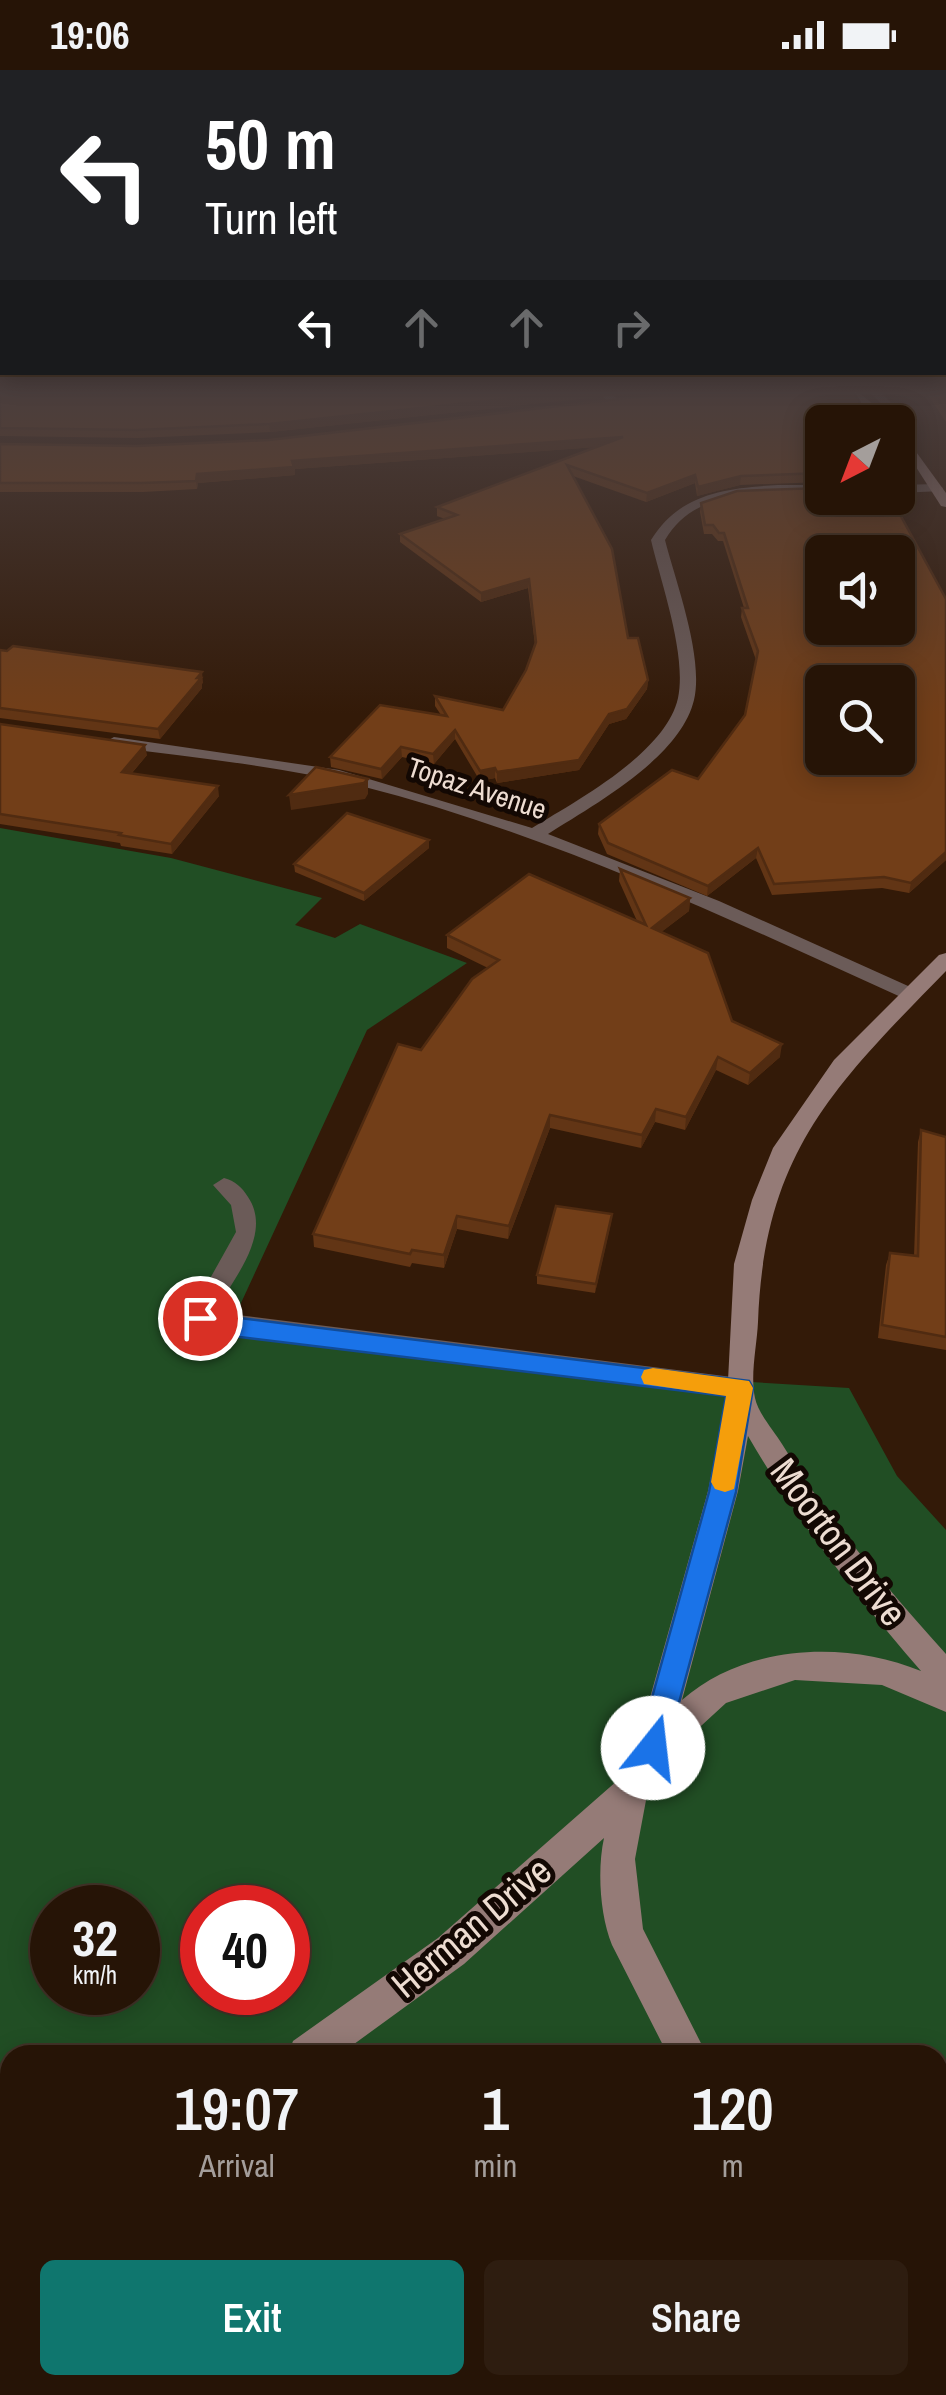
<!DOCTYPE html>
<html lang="en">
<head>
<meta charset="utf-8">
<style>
	body { margin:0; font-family:"Archivo Narrow",sans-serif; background:#2e1d10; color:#f1f3f6; height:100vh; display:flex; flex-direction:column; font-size:38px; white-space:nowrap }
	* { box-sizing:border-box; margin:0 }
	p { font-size:32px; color:#a49e9b }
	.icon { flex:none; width:55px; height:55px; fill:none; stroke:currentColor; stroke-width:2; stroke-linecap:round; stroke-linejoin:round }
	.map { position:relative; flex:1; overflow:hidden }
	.drawer { position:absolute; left:0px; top:1975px; width:948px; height:350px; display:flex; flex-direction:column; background:#261406; border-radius:30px 30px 0 0; box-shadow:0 5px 25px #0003,0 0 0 2px #423328 }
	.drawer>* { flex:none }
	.hud { position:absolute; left:0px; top:0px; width:948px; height:305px; box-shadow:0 5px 25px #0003,0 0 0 2px #423328; background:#202124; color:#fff; overflow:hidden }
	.needle { width:65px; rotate:222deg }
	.fabs { position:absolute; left:805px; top:335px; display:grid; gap:20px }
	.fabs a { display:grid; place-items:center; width:110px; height:110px; border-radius:15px; background:#261406; box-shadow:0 5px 25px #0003,0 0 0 2px #423328; font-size:50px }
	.speed { position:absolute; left:30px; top:1815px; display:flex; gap:20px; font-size:50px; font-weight:700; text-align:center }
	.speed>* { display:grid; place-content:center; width:130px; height:130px; border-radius:50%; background:#261406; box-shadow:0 5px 25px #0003,0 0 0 2px #423328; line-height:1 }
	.speed small { font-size:25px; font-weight:400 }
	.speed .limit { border:15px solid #d22; background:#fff; color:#111 }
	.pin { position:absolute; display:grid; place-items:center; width:85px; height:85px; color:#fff; margin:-42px; border:5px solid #fff; border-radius:50%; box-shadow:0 2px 10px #0007 }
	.me { position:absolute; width:110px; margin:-55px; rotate:16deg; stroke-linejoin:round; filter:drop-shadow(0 0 8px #0008) }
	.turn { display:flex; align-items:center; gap:35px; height:210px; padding:0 40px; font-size:45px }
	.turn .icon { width:130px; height:130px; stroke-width:2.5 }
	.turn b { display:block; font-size:70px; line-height:85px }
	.lanes { display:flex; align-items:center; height:95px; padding:0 40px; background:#0003; justify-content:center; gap:50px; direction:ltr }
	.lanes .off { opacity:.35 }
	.eta { display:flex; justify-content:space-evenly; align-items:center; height:170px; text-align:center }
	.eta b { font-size:60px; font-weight:600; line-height:70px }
	.action { display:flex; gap:20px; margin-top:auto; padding:20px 40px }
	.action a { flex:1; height:115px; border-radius:15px; background:#0f766e; color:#fff; font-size:40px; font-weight:600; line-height:115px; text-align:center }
	.action a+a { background:#2e1d10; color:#f1f3f6 }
	.status { display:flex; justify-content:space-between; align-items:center; height:70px; padding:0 50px; background:#261406; direction:ltr }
	.status svg { height:28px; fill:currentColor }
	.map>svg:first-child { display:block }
</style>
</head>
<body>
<div class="status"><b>19:06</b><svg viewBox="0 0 49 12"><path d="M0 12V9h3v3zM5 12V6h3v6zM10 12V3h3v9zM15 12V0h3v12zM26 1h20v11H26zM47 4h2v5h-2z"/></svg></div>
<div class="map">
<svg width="946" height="2325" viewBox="0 0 946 2325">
	<rect width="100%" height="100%" fill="#331a08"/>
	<path fill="#214e24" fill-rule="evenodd" d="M 0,758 L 171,788 L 322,828 L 295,855 L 335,868 L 360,854 L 467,893 L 367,960 L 235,1246 L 734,1311 L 849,1318 L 897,1406 L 946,1460 L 946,2325 L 938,2315 L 938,1985 L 10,1985 L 10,2315 L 572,2315 L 568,2325 L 0,2325 ZM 52,1838 L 138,1838 L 138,1922 L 52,1922 ZM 202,1838 L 288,1838 L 288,1922 L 202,1922 Z"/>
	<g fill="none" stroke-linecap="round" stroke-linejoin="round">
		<g fill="#6b5b58" fill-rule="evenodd">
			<polygon points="867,319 877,319 904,345 904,349 898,355 890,352 894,347"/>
			<path d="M 224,1108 C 235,1111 242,1117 248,1127 C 273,1164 233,1209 215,1242 L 740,1308 L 749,1311 L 752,1318 L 749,1325 L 740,1328 L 241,1266 L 192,1254 L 188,1248 L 236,1162 L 231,1135 L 213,1115 Z"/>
		</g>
		<g fill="#6b5b58" fill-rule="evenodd">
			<polygon points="594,319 605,319 621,332 611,334"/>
			<polygon points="937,414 943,418 942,421 898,423 898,415"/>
			<path d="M 778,415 L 822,415 L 822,423 C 767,424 697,415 665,470 C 676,513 704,587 694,630 C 680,688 595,734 548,764 L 719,831 L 917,920 L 921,924 L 917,928 L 903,928 C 727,848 549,764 361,716 C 280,696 196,688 114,677 L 105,672 L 114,667 L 339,700 L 532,758 C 576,731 666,683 678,628 C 687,585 661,513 651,470 C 680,423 726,418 778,415 Z"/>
		</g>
		<g fill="#957b77" fill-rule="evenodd">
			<polygon points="843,319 854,319 896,352 883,352"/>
			<polygon points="898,357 946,423 946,437 941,436 898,369"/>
			<path d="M 946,883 L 946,901 C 835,1015 764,1082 758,1252 C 757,1275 750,1305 755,1328 C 758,1343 774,1361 782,1374 C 829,1451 886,1517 946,1584 L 946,1642 L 882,1615 L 795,1610 L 726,1633 L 665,1689 L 647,1725 L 635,1789 L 643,1859 L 707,1985 L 668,1985 L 612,1875 C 600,1845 597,1800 604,1768 L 464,1894 L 339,1985 L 288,1985 L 293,1971 L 438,1868 L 618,1710 L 637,1674 L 708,1421 L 727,1330 L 734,1194 L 752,1130 L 773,1078 L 834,990 L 939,885 ZM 748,1366 C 798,1452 856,1526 921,1601 C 846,1570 745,1574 682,1630 L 738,1421 Z"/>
			<polygon points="938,2073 946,2074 946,2114 938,2113"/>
			<polygon points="10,2164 10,2209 0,2213 0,2168"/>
			<polygon points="938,2289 946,2292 946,2325 922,2325 918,2315 938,2315"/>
		</g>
	</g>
	<g fill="#623515">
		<polygon points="0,319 65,319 57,324 206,325 673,319 270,362 138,368 0,366"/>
		<polygon points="924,319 946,319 946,352"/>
		<polygon points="822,352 822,412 740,415 697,426 695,413 646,432 573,406 628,568 648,610 647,619 626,649 609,654 579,700 497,713 495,708 480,711 455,669 434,694 402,687 382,709 331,697 330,687 441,645 435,636 435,626 503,640 526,600 535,575 528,518 481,532 400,472 400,464 445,449 437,446 437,437 596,377 295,399 295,405 198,413 197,419 143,422 0,422 0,374 137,376"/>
		<polygon points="822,418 946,790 909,823 882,818 772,825 756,788 707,826 607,784 598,764 599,754 698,709 745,645 756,590 741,547 742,538 744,538 723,471 718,471 712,464 704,464 700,442 701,433"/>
		<polygon points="0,580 203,612 202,614 202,618 160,669 0,648"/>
		<polygon points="0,654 147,685 132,703 219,726 172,784 121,776 120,773 0,754"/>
		<polygon points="429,778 364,831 295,802 294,794"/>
		<polygon points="620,799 690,828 689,841 661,862 732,951 780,987 748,1015 716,1000 685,1060 655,1052 641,1078 550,1058 508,1169 457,1159 444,1198 412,1193 410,1197 314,1177 313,1164 421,980 488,898 447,878 447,865 637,851 619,811"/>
		<polygon points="921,1060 946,1067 946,1280 878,1268 886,1195 890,1183 914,1186 918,1072"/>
		<polygon points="612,1144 595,1223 537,1214 537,1205"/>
	</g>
	<g fill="#502b11">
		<polygon points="52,319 65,319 46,332 45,324"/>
		<polygon points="601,319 673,319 270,362 269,354"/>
		<polygon points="623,367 623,375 295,399 295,405 198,413 197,419 196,411 197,404 292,391"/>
		<polygon points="695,405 695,413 646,432 647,423"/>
		<polygon points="741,406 740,415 697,426 698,417"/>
		<polygon points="529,509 528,518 481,532 481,523"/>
		<polygon points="202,602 203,612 202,614 202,618 160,669 158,659"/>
		<polygon points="648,610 647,619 626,649 609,654 579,700 497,713 497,702"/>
		<polygon points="455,660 455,669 434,694 433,684"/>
		<polygon points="145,675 147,685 124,712 122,702"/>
		<polygon points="401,677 402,687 382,709 381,699"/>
		<polygon points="495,698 495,708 480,711 480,701"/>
		<polygon points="368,709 368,724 365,729 291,740 289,725"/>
		<polygon points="218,716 219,726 172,784 171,774"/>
		<polygon points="429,770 429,778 364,831 364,823"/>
		<polygon points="758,778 756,788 707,826 708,816"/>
		<polygon points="946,782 946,790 909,823 911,813"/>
		<polygon points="690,828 689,841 651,870 652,858"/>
		<polygon points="782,974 780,987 748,1015 750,1003"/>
		<polygon points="718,987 716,1000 685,1060 686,1047"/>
		<polygon points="656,1039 655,1052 641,1078 642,1065"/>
		<polygon points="550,1045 550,1058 508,1169 509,1156"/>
		<polygon points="612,1144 611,1153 595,1223 596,1214"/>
		<polygon points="457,1146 457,1159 444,1198 444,1185"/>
	</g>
	<g fill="#723e18" stroke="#502b11" stroke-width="2.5" fill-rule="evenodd">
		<polygon points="0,319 52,319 45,324 206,325 206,322 249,319 601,319 269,354 137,360 0,358"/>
		<polygon points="706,319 848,319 856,326 871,352 822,352 822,403 741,406 698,417 695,405 647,423 567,395 612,479 628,568 638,568 648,610 627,639 609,644 579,690 497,702 495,698 480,701 455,660 433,684 401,677 381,699 330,687 380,635 447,646 435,626 503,640 526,600 536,572 529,509 481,523 400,464 457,445 437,437 623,367 292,391 294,397 197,404 196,411 142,413 0,413 0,374 137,376 269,370"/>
		<polygon points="931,319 946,319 946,341"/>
		<path d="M 822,418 L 822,428 L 891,428 L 946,529 L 946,782 L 911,813 L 884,807 L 774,814 L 758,778 L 708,816 L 608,773 L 599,754 L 672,700 L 698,709 L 745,645 L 758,581 L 742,538 L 748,538 L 724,463 L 719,463 L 713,455 L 705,455 L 701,433 L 737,421 ZM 822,482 L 898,482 L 898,558 L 822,558 ZM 822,612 L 898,612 L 898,688 L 822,688 Z"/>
		<polygon points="13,576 202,602 197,608 201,608 158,659 0,638 0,580 7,581"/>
		<polygon points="0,654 145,675 122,702 218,716 171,774 119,765 121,763 0,744"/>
		<polygon points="316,697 368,709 364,713 289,725"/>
		<polygon points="347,743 429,770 364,823 294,794"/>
		<polygon points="620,799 690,828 652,858 708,883 732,951 782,974 750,1003 718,987 686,1047 656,1039 642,1065 550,1045 509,1156 457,1146 444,1185 412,1180 410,1184 313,1164 398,974 421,980 472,909 499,890 447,865 529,804 646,855"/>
		<polygon points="921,1060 946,1067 946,1267 882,1255 890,1183 918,1186"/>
		<polygon points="556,1136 612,1144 596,1214 537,1205"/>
		<polygon points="714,2315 806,2315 821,2324 711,2325"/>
	</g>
	<linearGradient id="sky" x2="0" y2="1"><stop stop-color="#1c0e04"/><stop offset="0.5" stop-color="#4a3e3d"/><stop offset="1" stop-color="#4a3e3d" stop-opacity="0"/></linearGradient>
	<rect width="946" height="644" fill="url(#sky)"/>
	<polygon fill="#1a73e8" stroke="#114b97" stroke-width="2.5" points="200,1239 240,1248 749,1311 753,1318 736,1422 664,1688 653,1693 643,1688 638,1678 709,1422 726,1326 240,1267 191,1255 187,1248"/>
	<polygon fill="#f59e0b" points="653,1298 749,1311 753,1318 734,1419 725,1422 715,1419 711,1412 726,1326 644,1314 641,1307 644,1300"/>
	<g text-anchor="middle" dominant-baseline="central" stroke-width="10" stroke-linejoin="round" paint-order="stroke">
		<g font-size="28" fill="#eddcd1" stroke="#130803">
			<text transform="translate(477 718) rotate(18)">Topaz Avenue</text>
		</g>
		<g font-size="38" fill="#eddcd1" stroke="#130803">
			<text transform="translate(839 1472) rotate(53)">Moorton Drive</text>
			<text transform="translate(471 1857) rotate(-40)">Herman Drive</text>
		</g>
	</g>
</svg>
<div class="fabs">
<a><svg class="needle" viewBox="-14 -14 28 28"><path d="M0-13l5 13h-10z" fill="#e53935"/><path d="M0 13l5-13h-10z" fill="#a49e9b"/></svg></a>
<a><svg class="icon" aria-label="sound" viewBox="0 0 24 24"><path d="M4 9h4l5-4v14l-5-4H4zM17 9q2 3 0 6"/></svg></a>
<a><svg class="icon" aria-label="search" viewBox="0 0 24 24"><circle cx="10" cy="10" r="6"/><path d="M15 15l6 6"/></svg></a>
</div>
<div class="speed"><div>32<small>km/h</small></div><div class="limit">40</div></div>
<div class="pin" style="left:200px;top:1248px;background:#d93025"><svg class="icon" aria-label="arrive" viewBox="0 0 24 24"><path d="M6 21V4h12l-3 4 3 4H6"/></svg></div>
<svg class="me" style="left:653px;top:1678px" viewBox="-20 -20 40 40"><circle r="19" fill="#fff"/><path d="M0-13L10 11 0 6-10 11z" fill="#1a73e8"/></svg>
<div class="hud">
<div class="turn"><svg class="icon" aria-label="left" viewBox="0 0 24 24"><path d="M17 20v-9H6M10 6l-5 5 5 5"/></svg><div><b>50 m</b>Turn left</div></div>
<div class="lanes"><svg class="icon" aria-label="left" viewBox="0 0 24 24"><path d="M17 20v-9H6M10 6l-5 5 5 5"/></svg><svg class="icon off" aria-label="ahead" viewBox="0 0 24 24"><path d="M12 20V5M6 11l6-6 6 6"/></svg><svg class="icon off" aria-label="ahead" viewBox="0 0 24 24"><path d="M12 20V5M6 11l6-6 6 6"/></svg><svg class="icon off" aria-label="right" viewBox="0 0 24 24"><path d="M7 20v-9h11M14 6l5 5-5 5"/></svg></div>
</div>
<section class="drawer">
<div class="eta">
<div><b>19:07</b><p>Arrival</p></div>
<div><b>1</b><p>min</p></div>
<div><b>120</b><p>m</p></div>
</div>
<div class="action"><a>Exit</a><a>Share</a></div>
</section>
</div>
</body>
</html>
